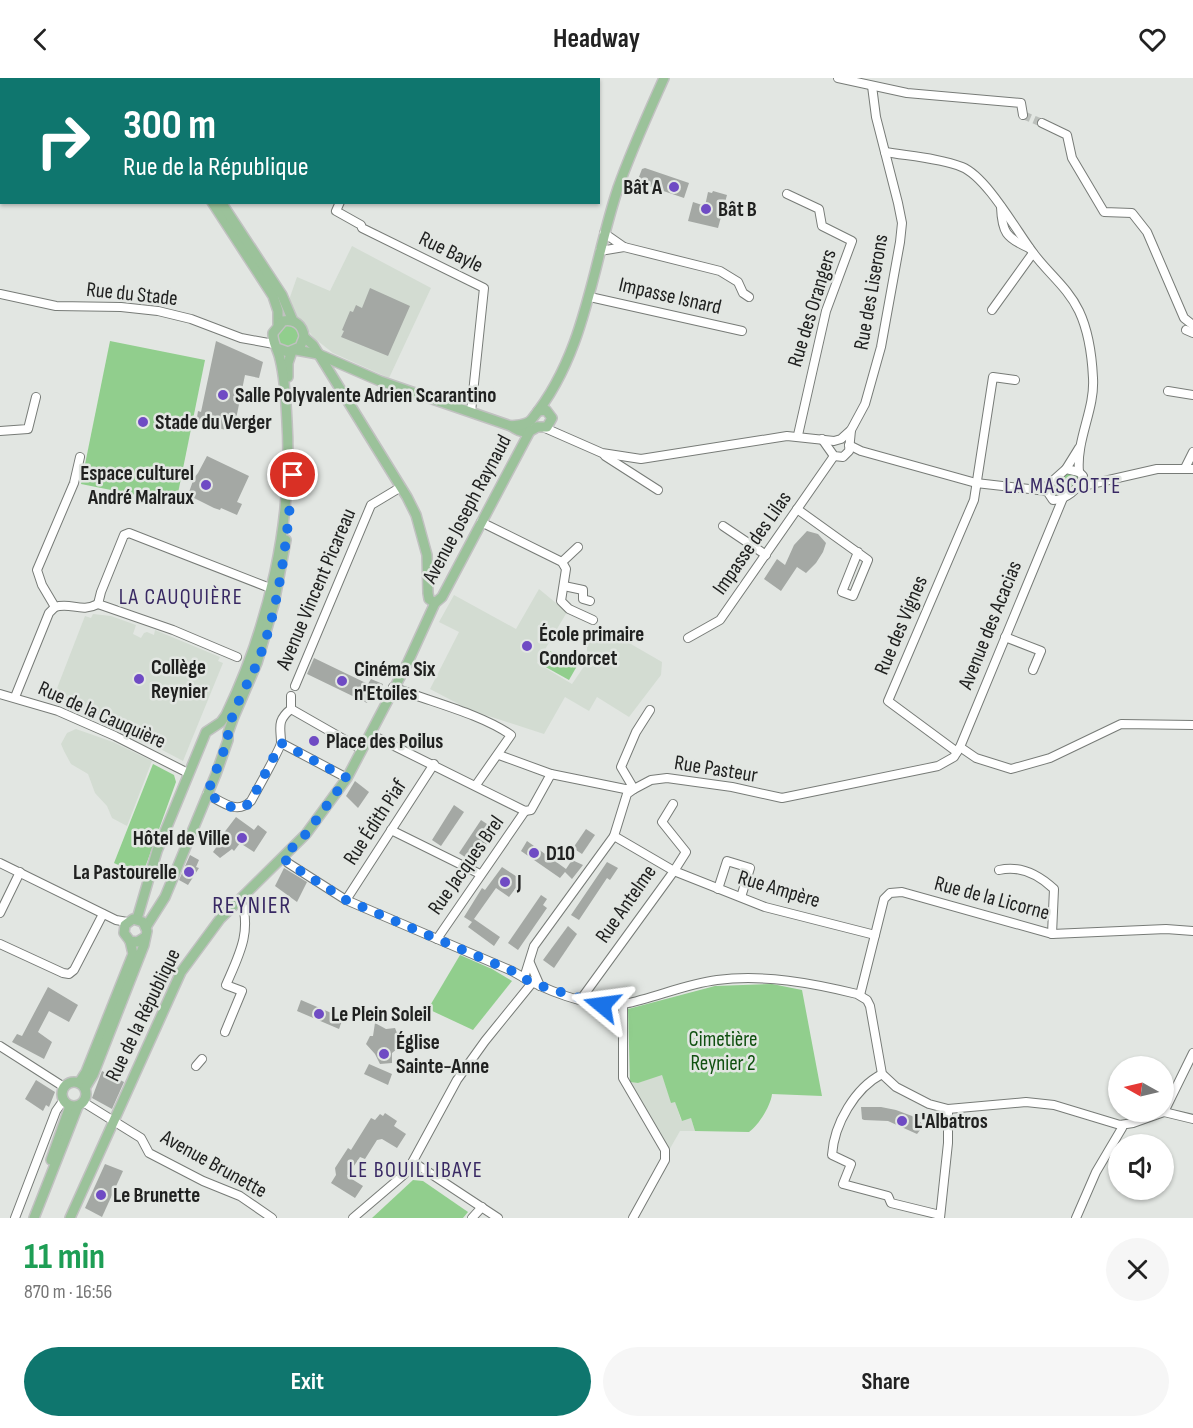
<!DOCTYPE html>
<html lang="en">
<head>
<meta charset="utf-8">
<style>
	body { margin:0; font-family:"Sofia Sans Condensed",sans-serif; background:#f6f6f6; color:#222; height:100vh; display:flex; flex-direction:column; font-size:22px; white-space:nowrap }
	* { box-sizing:border-box; margin:0 }
	p { font-size:20px; color:#767676 }
	.icon { flex:none; width:33px; height:33px; fill:none; stroke:currentColor; stroke-width:2; stroke-linecap:round; stroke-linejoin:round }
	.map { position:relative; height:1140px; overflow:hidden }
	.panel { display:flex; flex-direction:column; background:#fff; flex:1 }
	.panel>* { flex:none }
	.top-card { position:absolute; left:0px; top:0px; width:600px; height:126px; box-shadow:0 2px 4px #0004; background:#0f766e; color:#fff; overflow:hidden }
	.needle { width:39px; rotate:278deg }
	.tools { position:absolute; left:1108px; top:978px; display:grid; gap:12px }
	.tools a { display:grid; place-items:center; width:66px; height:66px; border-radius:50%; background:#fff; box-shadow:0 2px 4px #0004; font-size:30px }
	.pin { position:absolute; display:grid; place-items:center; width:51px; height:51px; color:#fff; margin:-26px; border:3px solid #fff; border-radius:50%; box-shadow:0 2px 6px #0007 }
	.me { position:absolute; width:66px; margin:-33px; rotate:286deg; stroke-linejoin:round; filter:drop-shadow(0 0 4px #0008) }
	.turn { display:flex; align-items:center; gap:21px; height:126px; padding:0 24px; font-size:27px }
	.turn .icon { width:78px; height:78px; stroke-width:2.5 }
	.turn b { display:block; font-size:42px; line-height:51px }
	.round { display:grid; place-items:center; flex:none; width:63px; height:63px; border-radius:32px; background:#f6f6f6 }
	.summary { display:flex; align-items:center; justify-content:space-between; height:102px; padding:0 24px }
	h1 { font-size:36px; font-weight:700; line-height:45px; color:#1e9e55 }
	.button { display:flex; gap:12px; margin-top:auto; padding:12px 24px }
	.button a { flex:1; height:69px; border-radius:36px; background:#0f766e; color:#fff; font-size:24px; font-weight:700; line-height:69px; text-align:center }
	.button a+a { background:#f6f6f6; color:#222 }
	header { display:flex; justify-content:space-between; align-items:center; height:78px; padding:0 24px; background:#fff; font-size:27px; font-weight:700 }
	.map>svg:first-child { display:block }
</style>
</head>
<body>
<header><svg class="icon" aria-label="back" viewBox="0 0 24 24"><path d="M15 5l-7 7 7 7"/></svg>Headway<svg class="icon" aria-label="heart" viewBox="0 0 24 24"><path d="M12 20l-8-8c-3-5 5-10 8-4 3-6 11-1 8 4z"/></svg></header>
<div class="map">
<svg width="1193" height="1140" viewBox="0 0 1193 1140">
	<rect width="100%" height="100%" fill="#e2e6e2"/>
	<g fill="#d3dcd2">
		<polygon points="352,168 431,210 389,300 333,275 314,260 290,229 290,219 297,199 330,213"/>
		<polygon points="539,511 567,534 537,585 572,606 587,584 587,569 598,547 662,584 661,597 629,639 597,619 589,633 565,619 544,656 470,632 430,611 459,554 439,544 454,517 516,551"/>
		<polygon points="93,536 111,538 136,547 133,556 141,560 144,555 147,554 154,557 155,552 220,579 218,583 223,585 183,683 149,665 140,664 125,656 106,640 54,618 85,538 91,540"/>
		<polygon points="76,651 113,664 152,683 127,748 112,740 107,728 95,715 88,696 71,686 64,673 61,666 67,655"/>
		<polygon points="662,996 671,1024 675,1023 681,1042 691,1039 695,1053 680,1053 668,1074 630,1004 638,1005"/>
	</g>
	<g fill="#91ce8d">
		<polygon points="297,245 302,266 280,272 275,250 278,246"/>
		<polygon points="110,263 205,282 176,425 81,406"/>
		<polygon points="1066,391 1079,394 1078,409 1053,422 1048,407"/>
		<polygon points="550,573 577,588 569,602 542,587"/>
		<polygon points="153,686 174,697 176,704 142,798 114,785"/>
		<polygon points="460,877 492,891 512,903 473,952 428,931"/>
		<path d="M 772,906 L 802,912 L 822,1018 L 772,1016 C 771,1027 759,1047 749,1054 L 695,1053 L 691,1040 L 682,1043 L 675,1024 L 671,1025 L 662,997 L 638,1005 L 630,1004 L 628,931 L 715,908 Z"/>
		<polygon points="413,1102 423,1103 468,1134 463,1140 372,1140"/>
	</g>
	<g fill="#a4a8a4">
		<polygon points="645,90 689,105 684,120 637,104 642,91"/>
		<polygon points="713,113 727,117 718,150 688,143 693,124 705,128 708,114 712,115"/>
		<polygon points="370,210 410,228 388,278 341,259 344,253 342,252 350,233 353,234 356,227 362,230"/>
		<polygon points="216,263 263,284 259,300 245,297 236,341 230,339 227,352 196,346 198,333 201,334"/>
		<polygon points="207,378 249,398 237,424 242,426 237,437 221,430 220,432 214,430 188,417 194,400 198,395"/>
		<polygon points="807,453 818,456 826,465 823,474 816,485 806,495 797,489 781,513 764,501 777,481 785,487 794,467"/>
		<polygon points="314,580 368,606 371,601 383,606 376,620 370,618 367,625 307,596"/>
		<polygon points="355,703 369,714 358,730 346,718"/>
		<polygon points="454,727 464,734 441,768 432,762"/>
		<polygon points="236,739 254,752 258,747 267,754 254,774 240,765 234,773 232,771 220,780 213,774 222,761 220,760"/>
		<polygon points="481,742 496,752 474,785 459,775"/>
		<polygon points="586,751 595,757 582,776 573,770"/>
		<polygon points="527,763 566,791 572,782 583,787 572,801 565,794 560,800 521,773"/>
		<polygon points="190,777 199,782 196,789 199,790 188,807 179,802"/>
		<polygon points="607,784 618,790 610,802 607,800 579,842 571,837"/>
		<polygon points="502,789 522,802 509,819 496,810 474,841 500,859 494,868 468,849 472,844 464,839 482,810 485,812"/>
		<polygon points="284,790 307,804 297,824 275,808"/>
		<polygon points="541,817 547,821 543,827 547,830 518,872 508,865"/>
		<polygon points="568,848 577,856 554,890 543,882"/>
		<polygon points="48,909 78,927 69,944 49,933 38,954 52,964 44,981 12,964 17,956 22,958"/>
		<polygon points="301,922 343,940 339,951 297,933"/>
		<polygon points="375,945 386,951 395,950 397,955 409,961 392,975 392,985 380,986 375,976 366,966 370,958 373,958"/>
		<polygon points="369,986 392,996 388,1007 364,996"/>
		<polygon points="102,993 124,1004 112,1031 92,1020"/>
		<polygon points="36,1002 55,1014 49,1029 46,1027 43,1033 25,1021"/>
		<polygon points="861,1029 881,1029 896,1032 912,1038 924,1047 917,1056 888,1043 864,1042 862,1041"/>
		<polygon points="385,1035 397,1043 394,1048 406,1056 397,1070 382,1061 377,1062 365,1081 360,1079 347,1098 363,1108 355,1120 331,1105 336,1097 335,1090 348,1070 351,1072 371,1040 375,1042 380,1036 383,1038"/>
		<polygon points="105,1086 123,1093 102,1139 85,1130"/>
	</g>
	<g fill="none" stroke-linecap="round" stroke-linejoin="round">
		<polyline stroke="#bbbfbb" stroke-width="8" stroke-dasharray="8 4" stroke-linecap="butt" points="1023,37 1042,45"/>
		<defs>
			<g id="minor">
				<polyline points="838,0 907,15 1021,25 1023,37"/>
				<polyline points="349,2 353,0"/>
				<polyline points="1042,45 1067,57 1072,80 1104,134 1132,135 1147,154 1184,240 1193,247"/>
				<path d="M 885,74 C 908,78 940,80 962,89 C 987,99 1017,154 1034,176 C 1049,196 1068,210 1079,233 C 1088,252 1092,279 1093,300 C 1095,332 1076,361 1079,394"/>
				<polyline points="0,75 2,75"/>
				<polyline points="787,116 819,131 822,148 852,163 826,233 798,357"/>
				<polyline points="340,124 336,133 361,147 362,150 484,210 471,334"/>
				<path d="M 1001,129 C 1002,154 1006,160 1029,170"/>
				<polyline points="604,155 624,169 720,193 738,204 743,215 749,219"/>
				<polyline points="600,173 624,169"/>
				<polyline points="0,216 56,228 121,229 158,233 191,241 241,260 274,266"/>
				<polyline points="590,219 742,253"/>
				<polyline points="992,232 1033,175"/>
				<polyline points="1186,252 1193,255"/>
				<polyline points="1168,313 1193,317"/>
				<polyline points="545,350 602,375 641,381 787,358 834,363 841,361 851,352 865,326 881,269 900,164 902,145 898,125 876,39 872,8"/>
				<polyline points="0,353 28,351 36,319"/>
				<polyline points="822,361 834,378 843,379 849,373 851,352"/>
				<polyline points="849,367 861,373 976,405 1047,413"/>
				<polyline points="605,378 658,412"/>
				<polyline points="1185,390 1193,374"/>
				<path d="M 1066,391 L 1079,394 L 1083,398 C 1080,411 1065,422 1053,422 L 1047,413 L 1048,407 Z"/>
				<polyline points="1066,391 1079,370"/>
				<polyline points="1078,409 1157,391 1193,391"/>
				<polyline points="797,431 868,482 853,518 842,514 858,474"/>
				<polyline points="481,444 562,484 566,491 561,523 569,531 593,542"/>
				<polyline points="723,448 766,477"/>
				<polyline points="562,484 578,469"/>
				<polyline points="564,508 583,512 583,521 590,523"/>
				<path d="M 55,529 C 71,524 81,535 98,526"/>
				<polyline points="1005,559 1041,573 1033,592"/>
				<polyline points="688,560 720,542 834,378"/>
				<polyline points="237,579 173,552 98,526 101,514 124,457 129,455 270,510"/>
				<polyline points="295,608 371,427 401,409"/>
				<path d="M 393,609 C 430,624 479,635 511,657 L 476,707"/>
				<polyline points="0,616 58,633 115,658 188,695"/>
				<polyline points="15,619 49,535 55,529 42,507 37,492 74,405 80,379"/>
				<polyline points="291,631 361,671"/>
				<polyline points="370,656 525,733 531,732 551,696 625,711 634,711 651,702 667,700 732,709 782,720 938,688 954,679 960,669 1063,420"/>
				<polyline points="281,665 347,700"/>
				<polyline points="960,669 976,680 1011,691 1050,680 1121,646 1193,647"/>
				<polyline points="957,674 888,623 974,422 993,299 1015,302"/>
				<polyline points="499,677 551,696"/>
				<path d="M 207,716 C 222,724 237,737 251,723 C 256,714 280,671 281,665 C 281,650 276,643 291,631 L 291,618"/>
				<polyline points="673,726 662,744 686,774 674,793 765,829 875,857"/>
				<polyline points="391,752 480,796"/>
				<path d="M 283,779 L 288,785 L 346,822 L 512,893 C 540,910 591,932 624,926 C 655,920 685,906 717,902 C 764,896 812,905 857,916 L 867,922 L 870,928 L 882,996 L 896,1009 L 929,1026 L 948,1031 L 1026,1024 L 1054,1027 L 1120,1047 L 1133,1045 L 1164,1034 L 1193,975"/>
				<polyline points="0,785 116,842 127,844"/>
				<path d="M 999,792 C 1020,787 1039,797 1054,811 L 1052,856"/>
				<polyline points="718,811 727,783 750,790 741,819"/>
				<polyline points="346,822 434,686"/>
				<polyline points="0,835 20,794"/>
				<polyline points="437,861 525,733"/>
				<polyline points="0,866 63,895 69,896 74,892 103,836"/>
				<polyline points="530,885 540,908"/>
				<polyline points="524,900 534,868 614,758"/>
				<polyline points="860,917 884,821 890,815 902,814 1052,856 1166,851 1193,853"/>
				<polyline points="581,921 674,793 614,758 627,716 634,711 621,689 636,654 650,632"/>
				<polyline points="623,926 623,1000 665,1072 665,1082 633,1140"/>
				<path d="M 225,954 L 242,913 L 226,907 C 239,877 252,854 241,821"/>
				<polyline points="0,968 64,1009"/>
				<polyline points="196,988 202,981"/>
				<path d="M 882,996 C 855,1010 834,1046 832,1077 L 851,1086 L 843,1106 L 888,1118 L 891,1125 L 940,1137"/>
				<polyline points="83,1024 141,1060 149,1075 203,1103 240,1118 272,1140"/>
				<polyline points="1164,1034 1193,1041"/>
				<polyline points="413,1084 498,1140"/>
				<polyline points="15,1140 56,1033 63,1023"/>
				<polyline points="353,1140 407,1094 457,1002 485,963 532,905"/>
				<polyline points="472,1140 482,1129"/>
				<polyline points="940,1140 948,1065 948,1031"/>
				<polyline points="1076,1140 1096,1094 1122,1050 1120,1047"/>
			</g>
			<g id="major">
				<polyline points="135,0 137,2"/>
				<polyline points="146,0 147,2"/>
				<polyline points="212,124 273,218 278,233 278,246"/>
				<polyline points="221,124 282,217 293,243"/>
				<polyline points="304,259 313,267 407,419 416,437 427,477 428,515 429,521 435,525"/>
				<path d="M 296,272 L 318,276 L 380,303 L 511,348 C 521,355 528,356 537,349"/>
				<polyline points="288,299 288,285 292,273"/>
				<path d="M 511,348 C 518,347 528,347 532,341 C 586,275 592,188 618,110 C 631,73 648,36 664,0"/>
				<polyline points="537,349 547,349 552,340 546,332 538,333"/>
				<path d="M 137,841 L 157,773 L 206,654 L 221,644 L 226,637 C 269,548 293,443 287,344 C 286,323 285,301 280,281 C 278,271 272,264 273,255 L 283,243 C 295,241 303,247 304,259 L 300,269 L 288,274 L 277,270"/>
				<polyline points="146,849 165,819 175,795 216,696 228,662 228,655 233,641 257,585 274,526 286,462"/>
				<circle cx="74" cy="1016" r="12"/>
				<polyline points="79,1005 86,994 133,876 130,863"/>
				<polyline points="85,1010 93,997 144,867 147,853 143,844 133,841 125,847 124,855 130,863 137,864 145,859"/>
				<polyline points="51,1082 70,1028"/>
				<polyline points="34,1140 78,1028"/>
				<polyline points="70,1140 181,894 220,841 306,756 347,700 408,584 435,525 442,519 530,353"/>
			</g>
		</defs>
		<use href="#minor" stroke="#777b77" stroke-width="10"/>
		<use href="#major" stroke="#c1c1c1" stroke-width="12"/>
		<use href="#minor" stroke="#fff" stroke-width="8"/>
		<use href="#major" stroke="#9bc29a" stroke-width="9"/>
	</g>
	<g fill="none" stroke-linecap="round" stroke-linejoin="round">
		<path stroke="#1a73e8" stroke-width="10" stroke-dasharray="0 18" d="M 293,397 C 287,457 280,534 255,590 C 247,607 226,643 228,662 L 207,716 L 233,730 L 244,730 L 251,723 L 281,665 L 347,700 L 306,756 L 283,779 L 288,785 L 346,822 L 512,893 L 532,905 L 602,927"/>
	</g>
	<g fill="#6f4bc4" stroke="#e2e6e2" stroke-width="2">
		<circle cx="674" cy="109" r="6"/>
		<circle cx="706" cy="131" r="6"/>
		<circle cx="223" cy="317" r="6"/>
		<circle cx="143" cy="344" r="6"/>
		<circle cx="206" cy="407" r="6"/>
		<circle cx="527" cy="568" r="6"/>
		<circle cx="139" cy="601" r="6"/>
		<circle cx="342" cy="603" r="6"/>
		<circle cx="314" cy="663" r="6"/>
		<circle cx="242" cy="760" r="6"/>
		<circle cx="534" cy="775" r="6"/>
		<circle cx="189" cy="794" r="6"/>
		<circle cx="505" cy="804" r="6"/>
		<circle cx="319" cy="936" r="6"/>
		<circle cx="384" cy="976" r="6"/>
		<circle cx="902" cy="1043" r="6"/>
		<circle cx="101" cy="1117" r="6"/>
	</g>
	<g text-anchor="middle" dominant-baseline="central" stroke-width="5" stroke-linejoin="round" paint-order="stroke">
		<g font-size="21" font-weight="bold" fill="#202120" stroke="#e2e6e2" text-anchor="start">
			<text x="662" y="109" text-anchor="end">Bât A</text>
			<text x="718" y="131">Bât B</text>
			<text x="235" y="317">Salle Polyvalente Adrien Scarantino</text>
			<text x="155" y="344">Stade du Verger</text>
			<text x="194" y="395" text-anchor="end">Espace culturel<tspan x="194" dy="24">André Malraux</tspan></text>
			<text x="539" y="556">École primaire<tspan x="539" dy="24">Condorcet</tspan></text>
			<text x="151" y="589">Collège<tspan x="151" dy="24">Reynier</tspan></text>
			<text x="354" y="591">Cinéma Six<tspan x="354" dy="24">n'Etoiles</tspan></text>
			<text x="326" y="663">Place des Poilus</text>
			<text x="230" y="760" text-anchor="end">Hôtel de Ville</text>
			<text x="546" y="775">D10</text>
			<text x="177" y="794" text-anchor="end">La Pastourelle</text>
			<text x="517" y="804">J</text>
			<text x="331" y="936">Le Plein Soleil</text>
			<text x="396" y="964">Église<tspan x="396" dy="24">Sainte-Anne</tspan></text>
			<text x="914" y="1043">L'Albatros</text>
			<text x="113" y="1117">Le Brunette</text>
		</g>
		<g font-size="21" fill="#202120" stroke="#e2e6e2">
			<text transform="translate(451 174) rotate(26)">Rue Bayle</text>
			<text transform="translate(871 214) rotate(-80)">Rue des Liserons</text>
			<text transform="translate(132 216) rotate(6)">Rue du Stade</text>
			<text transform="translate(670 218) rotate(13)">Impasse Isnard</text>
			<text transform="translate(812 230) rotate(-73)">Rue des Orangers</text>
			<text transform="translate(467 431) rotate(-62)">Avenue Joseph Raynaud</text>
			<text transform="translate(752 465) rotate(-55)">Impasse des Lilas</text>
			<text transform="translate(316 511) rotate(-67)">Avenue Vincent Picareau</text>
			<text transform="translate(901 547) rotate(-67)">Rue des Vignes</text>
			<text transform="translate(990 547) rotate(-68)">Avenue des Acacias</text>
			<text transform="translate(102 637) rotate(24)">Rue de la Cauquière</text>
			<text transform="translate(716 691) rotate(9)">Rue Pasteur</text>
			<text transform="translate(375 744) rotate(-57)">Rue Édith Piaf</text>
			<text transform="translate(466 787) rotate(-55)">Rue Jacques Brel</text>
			<text transform="translate(779 811) rotate(17)">Rue Ampère</text>
			<text transform="translate(992 820) rotate(15)">Rue de la Licorne</text>
			<text transform="translate(626 826) rotate(-55)">Rue Antelme</text>
			<text transform="translate(143 937) rotate(-64)">Rue de la République</text>
			<text transform="translate(214 1086) rotate(29)">Avenue Brunette</text>
		</g>
		<g font-size="21" fill="#105010" stroke="#e2e6e2">
			<text x="723" y="961">Cimetière<tspan x="723" dy="24">Reynier 2</tspan></text>
		</g>
		<g font-size="22" letter-spacing="1.5" fill="#382863" stroke="#e2e6e2">
			<text x="1063" y="408">LA MASCOTTE</text>
			<text x="181" y="519">LA CAUQUIÈRE</text>
			<text x="416" y="1092">LE BOUILLIBAYE</text>
		</g>
		<g font-size="24" letter-spacing="1.5" fill="#382863" stroke="#e2e6e2">
			<text x="252" y="827">REYNIER</text>
		</g>
	</g>
</svg>
<div class="tools">
<a><svg class="needle" viewBox="-14 -14 28 28"><path d="M0-13l5 13h-10z" fill="#e53935"/><path d="M0 13l5-13h-10z" fill="#767676"/></svg></a>
<a><svg class="icon" aria-label="sound" viewBox="0 0 24 24"><path d="M4 9h4l5-4v14l-5-4H4zM17 9q2 3 0 6"/></svg></a>
</div>
<div class="pin" style="left:293px;top:397px;background:#d93025"><svg class="icon" aria-label="arrive" viewBox="0 0 24 24"><path d="M6 21V4h12l-3 4 3 4H6"/></svg></div>
<svg class="me" style="left:602px;top:927px" viewBox="-20 -20 40 40"><path d="M0-17L14 15 0 8-14 15z" fill="#1a73e8" stroke="#fff" stroke-width="4"/></svg>
<div class="top-card">
<div class="turn"><svg class="icon" aria-label="right" viewBox="0 0 24 24"><path d="M7 20v-9h11M14 6l5 5-5 5"/></svg><div><b>300 m</b>Rue de la République</div></div>
</div>
</div>
<section class="panel">
<div class="summary"><div><h1>11 min</h1><p>870 m · 16:56</p></div><a class="round"><svg class="icon" aria-label="close" viewBox="0 0 24 24"><path d="M6 6l12 12M18 6L6 18"/></svg></a></div>
<div class="button"><a>Exit</a><a>Share</a></div>
</section>
</body>
</html>
